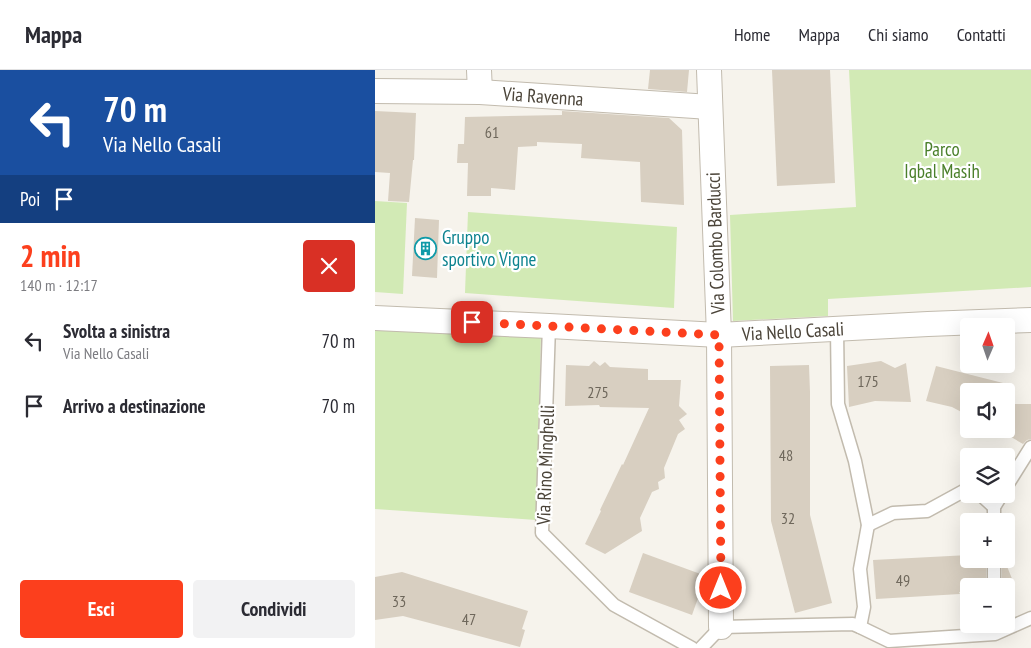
<!DOCTYPE html>
<html lang="it">
<head>
<meta charset="utf-8">
<style>
	body { margin:0; font-family:"PT Sans Narrow",sans-serif; background:#f2f2f3; color:#2b2b33; height:100vh; display:flex; flex-direction:column; font-size:19px; white-space:nowrap }
	* { box-sizing:border-box; margin:0 }
	p { font-size:16px; color:#7c7c81 }
	.icon { flex:none; width:28px; height:28px; fill:none; stroke:currentColor; stroke-width:2; stroke-linecap:round; stroke-linejoin:round }
	.map { position:relative; flex:1; overflow:hidden }
	.details { display:flex; flex-direction:column; background:#fff; width:375px }
	.details>* { flex:none }
	.guide { background:#1a4fa0; color:#fff; overflow:hidden }
	.needle { width:32px; rotate:2deg }
	.tools { position:absolute; left:585px; top:248px; display:grid; gap:10px }
	.tools a { display:grid; place-items:center; width:55px; height:55px; border-radius:5px; background:#fff; box-shadow:0 5px 20px #0002; font-size:25px }
	.pin { position:absolute; display:grid; place-items:center; width:42px; height:42px; color:#fff; margin:-21px; border-radius:10px; box-shadow:0 2px 8px #0006 }
	.me { position:absolute; width:55px; margin:-28px; rotate:0deg; stroke-linejoin:round; filter:drop-shadow(0 0 4px #0008) }
	.turn { display:flex; align-items:center; gap:18px; height:105px; padding:0 20px; font-size:22px }
	.turn .icon { width:65px; height:65px; stroke-width:2.5 }
	.turn b { display:block; font-size:35px; line-height:42px }
	.then { display:flex; align-items:center; height:48px; padding:0 20px; background:#0003; gap:10px; font-size:19px }
	.round { display:grid; place-items:center; flex:none; width:52px; height:52px; border-radius:5px; background:#f2f2f3 }
	.overview { display:flex; align-items:center; justify-content:space-between; height:85px; padding:0 20px }
	h1 { font-size:30px; font-weight:600; line-height:38px; color:#fc3f1d }
	.button { display:flex; gap:10px; margin-top:auto; padding:10px 20px }
	.button a { flex:1; height:58px; border-radius:5px; background:#fc3f1d; color:#fff; font-size:20px; font-weight:600; line-height:58px; text-align:center }
	.button a+a { background:#f2f2f3; color:#2b2b33 }
	ul { padding:0; list-style:none }
	li { display:flex; align-items:center; gap:15px; height:65px; padding:0 20px }
	li div { flex:1 }
	li b { display:block; font-size:19px }
	li em { font-style:normal }
	header { display:flex; align-items:center; gap:30px; box-sizing:border-box; height:70px; padding:0 25px; background:#fff; border-bottom:1px solid #e1e1e2 }
	header strong { font-size:24px }
	nav { display:flex; gap:28px; margin-inline-start:auto; font-size:18px }
	main { display:flex; flex:1; min-height:0 }
	.map>svg:first-child { display:block }
</style>
</head>
<body>
<header>
<strong>Mappa</strong>
<nav><a>Home</a><a>Mappa</a><a>Chi siamo</a><a>Contatti</a></nav>
</header>
<main>
<section class="details">
<div class="guide">
<div class="turn"><svg class="icon" aria-label="left" viewBox="0 0 24 24"><path d="M17 20v-9H6M10 6l-5 5 5 5"/></svg><div><b>70 m</b>Via Nello Casali</div></div>
<div class="then">Poi<svg class="icon" aria-label="arrive" viewBox="0 0 24 24"><path d="M6 21V4h12l-3 4 3 4H6"/></svg></div>
</div>
<div class="overview"><div><h1>2 min</h1><p>140 m · 12:17</p></div><a class="round" style="background:#d93025;color:#fff"><svg class="icon" aria-label="close" viewBox="0 0 24 24"><path d="M6 6l12 12M18 6L6 18"/></svg></a></div>
<ul>
<li><svg class="icon" aria-label="left" viewBox="0 0 24 24"><path d="M17 20v-9H6M10 6l-5 5 5 5"/></svg><div><b>Svolta a sinistra</b><p>Via Nello Casali</p></div><em>70 m</em></li>
<li><svg class="icon" aria-label="arrive" viewBox="0 0 24 24"><path d="M6 21V4h12l-3 4 3 4H6"/></svg><div><b>Arrivo a destinazione</b></div><em>70 m</em></li>
</ul>
<div class="button"><a>Esci</a><a>Condividi</a></div>
</section>
<div class="map">
<svg width="656" height="578" viewBox="0 0 656 578">
	<rect width="100%" height="100%" fill="#f6f3ec"/>
	<g fill="#d2eab5">
		<polygon points="474,0 656,0 656,217 453,229 453,246 358,251 355,145 481,137"/>
		<polygon points="0,131 32,133 28,224 0,222"/>
		<polygon points="93,142 302,157 299,238 90,223"/>
		<polygon points="0,254 166,263 161,450 0,439"/>
	</g>
	<g fill="#d8cfc1">
		<polygon points="275,0 314,0 312,22 273,19"/>
		<polygon points="397,0 455,0 460,113 402,116"/>
		<polygon points="0,41 41,43 39,90 38,90 34,132 13,131 15,103 0,102"/>
		<polygon points="187,41 294,48 307,60 309,135 266,132 265,92 206,88 207,74 162,72 162,76 143,77 140,120 116,118 116,126 92,126 93,93 82,93 83,74 89,74 90,47 187,45"/>
		<polygon points="40,148 64,150 62,208 37,206"/>
		<polygon points="219,291 225,296 230,292 235,297 273,299 273,310 306,310 304,336 312,344 304,350 310,359 303,364 289,398 290,408 283,412 284,419 277,422 265,448 267,461 230,484 210,474 226,441 225,440 247,394 248,395 274,338 225,337 224,335 190,336 191,295 214,296"/>
		<polygon points="506,291 520,298 531,293 536,332 500,331 474,337 472,296"/>
		<polygon points="434,295 435,322 435,445 457,533 420,543 396,451 395,296"/>
		<polygon points="561,296 632,314 631,321 594,321 594,346 577,337 551,331"/>
		<polygon points="631,334 656,334 656,369 652,370 648,374 631,364"/>
		<polygon points="268,483 331,506 317,545 254,522"/>
		<polygon points="594,485 594,489 611,489 611,516 594,516 594,521 584,522 585,524 501,529 498,490"/>
		<polygon points="627,489 629,489 640,516 627,516"/>
		<polygon points="27,502 153,541 147,559 150,560 145,577 28,546 0,550 0,507"/>
	</g>
	<g fill="none" stroke-linecap="round" stroke-linejoin="round">
		<defs>
			<g id="service">
				<polyline points="174,256 167,463 239,535 317,578"/>
				<polyline points="462,259 463,334 480,391 493,455 485,499 489,537 485,557"/>
				<polyline points="631,417 656,377"/>
				<polyline points="605,424 619,437"/>
				<polyline points="619,451 619,437 627,424"/>
				<polyline points="493,455 518,443 552,441 594,418"/>
				<polyline points="619,489 619,516"/>
				<polyline points="326,578 346,557 478,554 485,557 514,571 620,564 656,548"/>
			</g>
			<g id="minor">
				<polyline points="104,0 105,22"/>
				<polyline points="334,0 344,265 346,557"/>
				<polyline points="0,21 105,22 335,37"/>
				<polyline points="0,248 174,256 344,265 553,254 656,250"/>
			</g>
		</defs>
		<use href="#service" stroke="#c2bbae" stroke-width="15"/>
		<use href="#minor" stroke="#c2bbae" stroke-width="26"/>
		<use href="#service" stroke="#fff" stroke-width="12"/>
		<use href="#minor" stroke="#fff" stroke-width="24"/>
	</g>
	<g fill="none" stroke-linecap="round" stroke-linejoin="round">
		<polyline stroke="#fc3f1d" stroke-width="9" stroke-dasharray="0 16.2" points="97,252 344,265 346,518"/>
	</g>
	<defs>
		<symbol id="building-ring" viewBox="-11 -11 22 22"><circle r="9.5" fill="#fff" stroke="#0f9aa8" stroke-width="1.5"/><path d="M-4-6H4V6H1V3H-1V6H-4ZM-2.5-4.3h1.7v1.8h-1.7ZM.8-4.3h1.7v1.8H.8ZM-2.5-1h1.7V.8h-1.7ZM.8-1h1.7V.8H.8Z" fill="#0f9aa8"/></symbol>
	</defs>
	<g fill-rule="evenodd">
		<use href="#building-ring" x="38" y="166" width="25" height="25"/>
	</g>
	<g text-anchor="middle" dominant-baseline="central" stroke-width="4.5" stroke-linejoin="round" paint-order="stroke">
		<g font-size="16" fill="#6e675b">
			<text x="117" y="62">61</text>
			<text x="493" y="311">175</text>
			<text x="223" y="322">275</text>
			<text x="411" y="385">48</text>
			<text x="413" y="448">32</text>
			<text x="528" y="510">49</text>
			<text x="24" y="531">33</text>
			<text x="94" y="549">47</text>
		</g>
		<g font-size="19" fill="#4b4439" stroke="#fff">
			<text transform="translate(168 26) rotate(4)">Via Ravenna</text>
			<text transform="translate(340 173) rotate(-92)">Via Colombo Barducci</text>
			<text transform="translate(418 261) rotate(-3)">Via Nello Casali</text>
			<text transform="translate(170 395) rotate(-88)">Via Rino Minghelli</text>
		</g>
		<g font-size="19" fill="#4a7f2a" stroke="#fff">
			<text x="567" y="79">Parco<tspan x="567" dy="22">Iqbal Masih</tspan></text>
		</g>
		<g font-size="19" fill="#0d838f" stroke="#fff" text-anchor="start">
			<text x="67" y="167">Gruppo<tspan x="67" dy="22">sportivo Vigne</tspan></text>
		</g>
	</g>
</svg>
<div class="tools">
<a><svg class="needle" viewBox="-14 -14 28 28"><path d="M0-13l5 13h-10z" fill="#e53935"/><path d="M0 13l5-13h-10z" fill="#7c7c81"/></svg></a>
<a><svg class="icon" aria-label="sound" viewBox="0 0 24 24"><path d="M4 9h4l5-4v14l-5-4H4zM17 9q2 3 0 6"/></svg></a>
<a><svg class="icon" aria-label="layers" viewBox="0 0 24 24"><path d="M12 4l9 5-9 5-9-5zM3 14l9 5 9-5"/></svg></a>
<a>+</a>
<a>−</a>
</div>
<div class="pin" style="left:97px;top:252px;background:#d93025"><svg class="icon" aria-label="arrive" viewBox="0 0 24 24"><path d="M6 21V4h12l-3 4 3 4H6"/></svg></div>
<svg class="me" style="left:346px;top:518px" viewBox="-20 -20 40 40"><circle r="17" fill="#fc3f1d" stroke="#fff" stroke-width="3"/><path d="M0-11L8 9 0 5-8 9z" fill="#fff"/></svg>
</div>
</main>
</body>
</html>
